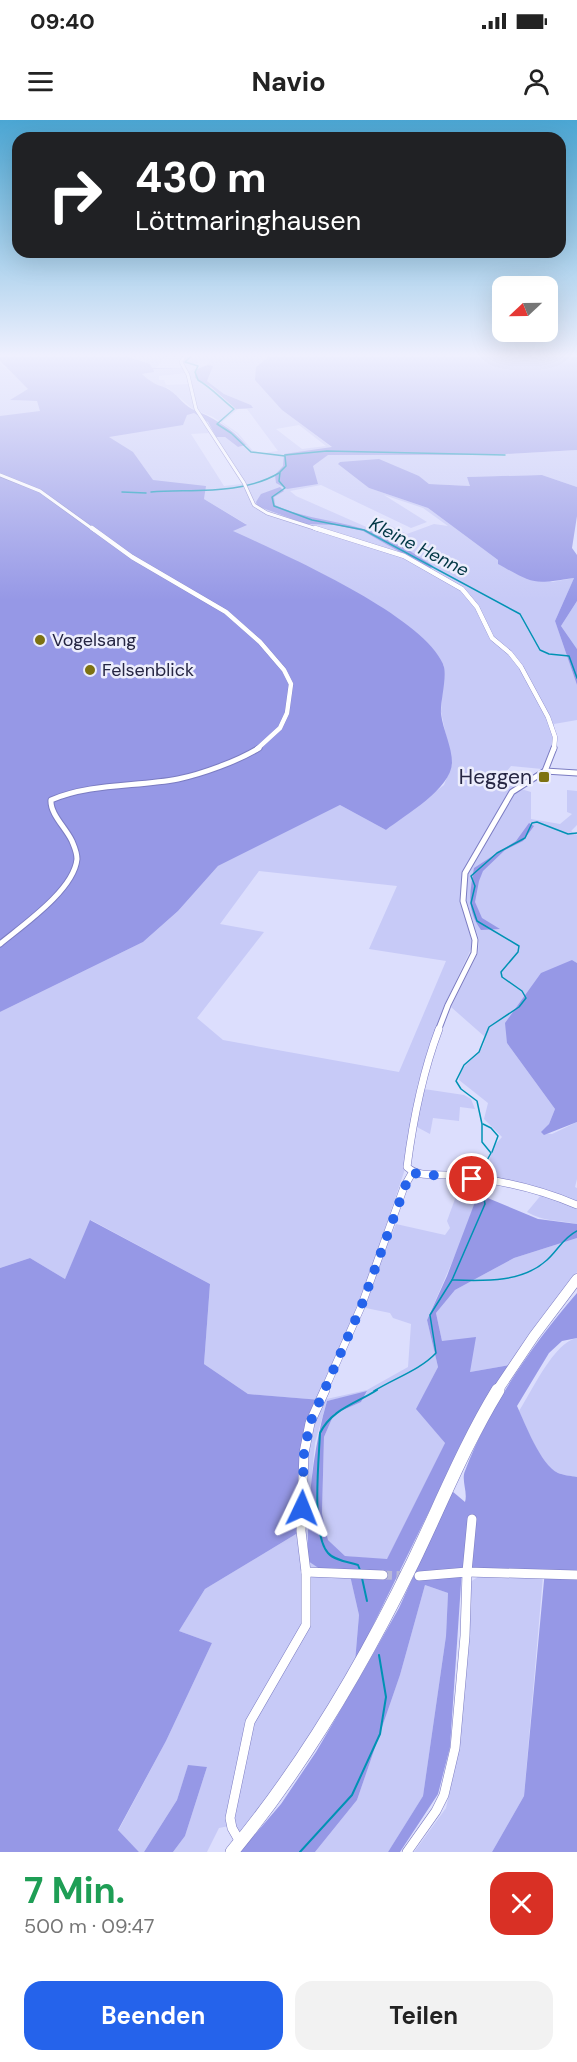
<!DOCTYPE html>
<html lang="de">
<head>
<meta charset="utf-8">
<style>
	body { margin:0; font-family:"DM Sans",sans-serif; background:#f2f2f2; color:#222; height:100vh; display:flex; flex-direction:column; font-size:22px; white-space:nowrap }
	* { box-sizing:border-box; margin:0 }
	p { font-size:20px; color:#767676 }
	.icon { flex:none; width:33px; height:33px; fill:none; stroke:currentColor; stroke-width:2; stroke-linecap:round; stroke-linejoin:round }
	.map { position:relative; height:1732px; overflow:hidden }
	.side { display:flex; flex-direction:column; background:#fff; flex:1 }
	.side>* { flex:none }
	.top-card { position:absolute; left:12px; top:12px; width:554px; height:126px; border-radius:18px; box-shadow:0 6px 24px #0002; background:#202124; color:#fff; overflow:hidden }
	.needle { width:39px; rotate:248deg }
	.buttons { position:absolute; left:492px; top:156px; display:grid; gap:12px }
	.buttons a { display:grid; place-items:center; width:66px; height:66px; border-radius:12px; background:#fff; box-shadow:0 6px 24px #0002; font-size:30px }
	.pin { position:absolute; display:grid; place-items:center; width:51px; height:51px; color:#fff; margin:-26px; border:3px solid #fff; border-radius:50%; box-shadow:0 2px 6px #0007 }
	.me { position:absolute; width:66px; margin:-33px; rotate:2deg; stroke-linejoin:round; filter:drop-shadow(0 0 4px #0008) }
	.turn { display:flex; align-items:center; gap:21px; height:126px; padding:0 24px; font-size:27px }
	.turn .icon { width:78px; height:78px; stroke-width:2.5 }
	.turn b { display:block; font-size:42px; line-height:51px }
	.round { display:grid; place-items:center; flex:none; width:63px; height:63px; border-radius:18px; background:#f2f2f2 }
	.headline { display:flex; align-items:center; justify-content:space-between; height:102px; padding:0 24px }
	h1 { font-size:36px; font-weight:700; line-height:45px; color:#1e9e55 }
	.button { display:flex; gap:12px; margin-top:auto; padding:12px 24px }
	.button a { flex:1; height:69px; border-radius:18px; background:#2563eb; color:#fff; font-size:24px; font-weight:700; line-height:69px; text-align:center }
	.button a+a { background:#f2f2f2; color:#222 }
	.status { display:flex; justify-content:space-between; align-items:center; height:42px; padding:0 30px; background:#fff; direction:ltr }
	.status svg { height:16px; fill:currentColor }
	header { display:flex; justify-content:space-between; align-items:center; height:78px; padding:0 24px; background:#fff; font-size:27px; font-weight:700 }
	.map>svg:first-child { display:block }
</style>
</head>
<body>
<div class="status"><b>09:40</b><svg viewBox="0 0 49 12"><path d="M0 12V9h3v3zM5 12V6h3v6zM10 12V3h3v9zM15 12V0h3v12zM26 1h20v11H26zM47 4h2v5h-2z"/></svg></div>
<header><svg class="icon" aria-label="menu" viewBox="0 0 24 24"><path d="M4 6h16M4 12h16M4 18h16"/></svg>Navio<svg class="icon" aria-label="person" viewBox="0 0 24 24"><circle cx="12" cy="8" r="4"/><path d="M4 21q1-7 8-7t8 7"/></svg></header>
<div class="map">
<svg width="577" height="1732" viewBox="0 0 577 1732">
	<rect width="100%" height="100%" fill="#dcdefd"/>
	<g fill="#c7caf7" fill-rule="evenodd">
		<path d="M 51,237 L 127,248 L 208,302 L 216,317 L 225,317 L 238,327 L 246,325 L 237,314 L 213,297 L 193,289 L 168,268 L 155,266 L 142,254 L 153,252 L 150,244 L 129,237 L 165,237 L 156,248 L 184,248 L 187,253 L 159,256 L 159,260 L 164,260 L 166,265 L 189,264 L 189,251 L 208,244 L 211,240 L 198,240 L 197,244 L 183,244 L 186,237 L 268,237 L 256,247 L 282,290 L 333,328 L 313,346 L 327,335 L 490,335 L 577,330 L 577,367 L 542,355 L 467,357 L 471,366 L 429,364 L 419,356 L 357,342 L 340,342 L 369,368 L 428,388 L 498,440 L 552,462 L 574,458 L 555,501 L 577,565 L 577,600 L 554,604 L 551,631 L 542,649 L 511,646 L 507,651 L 486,652 L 486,655 L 505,659 L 505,664 L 531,672 L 531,699 L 560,704 L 572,694 L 567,692 L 567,670 L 577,671 L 577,705 L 571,711 L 577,715 L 577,843 L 572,840 L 507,923 L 555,989 L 549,1004 L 542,1013 L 552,1014 L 577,1002 L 577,1059 L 575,1067 L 577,1068 L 577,1082 L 527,1064 L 484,1055 L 494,1026 L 502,1017 L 484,999 L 488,983 L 459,960 C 461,939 483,940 485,917 L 451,887 L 478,833 L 479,820 L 466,779 L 468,754 L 465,749 L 460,776 L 472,822 L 471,829 L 445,884 L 428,929 L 417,967 L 404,1052 L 348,1218 L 322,1280 L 367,1270 L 408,1247 L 411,1204 L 393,1198 L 390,1193 L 361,1187 L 396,1104 L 445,1115 L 450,1108 L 447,1101 L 455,1079 L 454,1060 L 478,1061 L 478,1074 L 462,1119 L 427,1200 L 438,1247 L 417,1289 L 445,1323 L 387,1440 L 345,1436 L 328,1420 L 322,1393 L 324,1317 L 334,1294 L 361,1282 L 367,1272 L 327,1281 L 315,1323 L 307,1407 L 349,1450 L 359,1495 L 355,1542 L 315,1613 L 243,1710 L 239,1711 L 234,1705 L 219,1708 L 207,1732 L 173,1732 L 185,1716 L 207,1647 L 188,1646 L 177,1680 L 144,1732 L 139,1732 L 118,1711 L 166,1621 L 212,1523 L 179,1511 L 205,1469 L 301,1411 L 303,1345 L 320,1280 L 248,1274 L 204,1244 L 210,1164 L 91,1100 L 65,1159 L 30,1138 L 0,1148 L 0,892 L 143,822 L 178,791 L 218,746 L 340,685 L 386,710 L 444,665 L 452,644 L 441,592 L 444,545 L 232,411 L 246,404 L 204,379 L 205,369 L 0,341 L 0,243 L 29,269 L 11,280 L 37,281 L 39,287 ZM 212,246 L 206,260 L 224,274 L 251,285 L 236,289 L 211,267 L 195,258 ZM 238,289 L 247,289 L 278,331 L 263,333 L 253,331 L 238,313 L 222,302 ZM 299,305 L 326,326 L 302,329 L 276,309 ZM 209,313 L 242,364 L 224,366 L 191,314 ZM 321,365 L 411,408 L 427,402 L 384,375 L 423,388 L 448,406 L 434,404 L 407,414 L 381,401 L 371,409 L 296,376 L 290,371 ZM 259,751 L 397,766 L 369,829 L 446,841 L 399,952 L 223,920 L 197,898 L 264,812 L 220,804 Z"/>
		<polygon points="577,481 577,529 561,506"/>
		<polygon points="424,969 464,975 471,979 475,989 460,987 459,1001 433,998 430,1014 415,1006"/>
		<path d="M 542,1074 L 577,1088 L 577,1104 C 559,1100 544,1102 527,1092 Z"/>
		<polygon points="577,1118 577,1152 537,1203 510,1245 470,1252 442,1221 436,1193 455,1170 514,1138"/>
		<path d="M 577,1218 L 577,1357 C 571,1356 563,1355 558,1353 C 541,1345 526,1307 519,1291 C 532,1271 554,1222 577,1218 Z"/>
		<polygon points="481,1455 543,1456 524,1676 492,1732 414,1732 446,1688 450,1671 456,1638 470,1462"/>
		<polygon points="425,1465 448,1473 446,1516 423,1676 388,1732 315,1732 357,1680 400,1555"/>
	</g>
	<g fill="#9698e6">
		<path d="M 0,237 L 129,237 L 150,244 L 152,248 L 181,248 L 153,249 L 154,252 L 142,254 C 152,263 155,264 166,268 C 176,272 183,285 192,289 C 212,297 232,308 246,325 L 238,327 L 225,317 L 216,317 L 208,302 L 194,293 L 187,295 L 183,305 L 109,317 L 133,332 L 153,360 L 206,366 L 204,379 L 247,405 L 233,411 C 283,434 422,495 443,544 C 448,555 440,581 441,594 C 443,610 452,627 452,643 C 451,669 405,695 386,710 L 340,685 L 218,746 L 178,791 L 143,822 L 0,892 L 0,296 L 40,291 L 37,281 L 10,280 L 28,269 L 0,241 Z"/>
		<polygon points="268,237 577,237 577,330 490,335 328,335 313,346 318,364 287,369 276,363 275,355 283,346 284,334 332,327 282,290 255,260 256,247"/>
		<polygon points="208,245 213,246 207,261 224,274 251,285 253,288 236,289 211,267 195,258 195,250"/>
		<path d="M 379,339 L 419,356 L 429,364 L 470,366 L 467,357 L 542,355 L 577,367 L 577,396 L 572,428 L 577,435 L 577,481 L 561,506 L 577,529 L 577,565 L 555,501 L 574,458 C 532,464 536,465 498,444 L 498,440 L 428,388 L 369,368 L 338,344 L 340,342 Z"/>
		<path d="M 280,367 L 284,371 L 274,377 L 275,385 C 305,399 330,399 360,408 C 388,415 410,431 433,446 L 430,449 L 363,411 L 336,405 L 306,404 L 257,386 L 256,382 L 261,374 Z"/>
		<path d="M 529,703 L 534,706 L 523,721 L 505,730 L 483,751 L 479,761 L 475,782 L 482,798 L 500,809 L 481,810 C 466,789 470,772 474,748 L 516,721 Z"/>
		<polygon points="572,840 577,843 577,1002 544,1015 541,1012 549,1004 555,989 507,923 505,903 541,853"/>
		<path d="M 478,1074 L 538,1099 L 577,1104 L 577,1118 L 514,1138 L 455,1170 L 436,1193 L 442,1221 L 476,1217 L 470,1252 L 510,1245 L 445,1359 L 355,1542 L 359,1495 L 349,1451 L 320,1449 L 308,1441 C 307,1387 312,1333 327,1281 L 367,1271 L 361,1282 L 334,1294 L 324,1317 L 322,1393 L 328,1420 L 345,1436 L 387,1439 L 445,1323 L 416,1289 L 438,1247 L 427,1200 L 447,1156 Z"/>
		<polygon points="90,1100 210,1164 204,1244 248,1274 321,1280 303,1345 301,1411 205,1469 179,1511 212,1523 166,1621 118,1710 139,1732 0,1732 0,1148 30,1138 65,1159"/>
		<path d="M 577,1173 L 577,1218 L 562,1221 L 549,1233 L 517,1286 C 525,1303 540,1344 558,1353 C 563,1355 571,1356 577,1357 L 577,1732 L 492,1732 L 524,1676 L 545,1450 L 462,1449 L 450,1627 L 438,1674 L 400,1732 L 388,1732 L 423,1676 L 446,1516 L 448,1473 L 425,1465 L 400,1555 L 357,1680 L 315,1732 L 240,1732 L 281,1684 L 316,1632 L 364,1550 L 399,1488 L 452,1371 L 465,1382 C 468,1372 461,1360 465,1351 C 489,1287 532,1225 577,1173 Z"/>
		<polygon points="188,1645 207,1647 185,1716 173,1732 144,1732 177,1680"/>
	</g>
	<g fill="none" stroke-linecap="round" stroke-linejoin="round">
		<g stroke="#0092b4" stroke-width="1.5">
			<path d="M 190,237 L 185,242 L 198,246 L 195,252 L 198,260 C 212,268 221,279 234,289 L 217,304 L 231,313 L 251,332 L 285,336 L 286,346 L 280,352 L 279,361 L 285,368 L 272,377 L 274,386 L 312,400 L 364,410 L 520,494 L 540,530 L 549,534 L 569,536 L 577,558"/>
			<polyline points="285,335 327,331 505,335"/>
			<polyline points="122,372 146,373"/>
			<path d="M 151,372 C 193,369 242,375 279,353"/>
			<polyline points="483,1004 491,1008 498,1016 492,1032"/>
			<polyline points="481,1057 480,1053 491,1033 482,1022 482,1004 477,981 461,969 456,961 464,945 479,932 489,907 519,887 526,878 522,871 502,857 501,852 518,832 519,826 477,801 471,783 475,766 471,756 497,733 525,718 532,703 537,702 568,714 577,713"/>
			<path d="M 452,1160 C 484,1161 522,1163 547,1140 C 558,1130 563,1118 577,1111"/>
			<path d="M 374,1271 C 395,1258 420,1250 436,1233 L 430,1195 L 452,1160 L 485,1084 L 481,1062"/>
		</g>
		<g stroke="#0092b4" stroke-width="2">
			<path d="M 360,1450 L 358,1445 C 349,1442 335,1441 328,1433 C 311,1414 319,1339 320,1313 C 332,1289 355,1284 377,1270"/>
			<polyline points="362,1458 367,1481"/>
			<polyline points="300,1732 352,1675 380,1614 386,1577 379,1535"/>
		</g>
		<polyline stroke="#b8b9d8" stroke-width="9" stroke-dasharray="9 4.5" stroke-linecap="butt" points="383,1455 407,1456"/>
		<defs>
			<g id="minor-far4">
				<polyline points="184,237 181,242 188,255 196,289 244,363 254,385 267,393 320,410"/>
				<polyline points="0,355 40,371 94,410"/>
			</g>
			<g id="minor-far3">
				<polyline points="92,408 132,437 226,492 260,522 284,550 291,564 287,593 280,608 257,629"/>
				<polyline points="315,408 404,436 462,469 477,487 492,518 510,533 521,547 548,597 555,617 554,629"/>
			</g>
			<g id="minor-far2">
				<polyline points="545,651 577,653"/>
				<path d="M 0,824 C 23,805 74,770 77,739 C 77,732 74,726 72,721 C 66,708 50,694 51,680 C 91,663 136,667 178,659 C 202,654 238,641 259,628"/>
				<polyline points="438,911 448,885 474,833 475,820 463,781 465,753 512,672 545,651 554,628"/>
			</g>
			<g id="minor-far1">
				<path d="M 439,909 C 422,954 413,1000 407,1047 C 418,1057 432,1054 446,1055 C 492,1058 535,1067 577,1085"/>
				<polyline points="324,1271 361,1187 404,1067 412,1053"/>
			</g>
			<g id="minor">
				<polyline points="472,1399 467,1452 577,1455"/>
				<polyline points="306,1452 383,1455"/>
				<polyline points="240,1722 232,1708 230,1698 250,1602 306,1505 306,1452 301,1411 304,1333 310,1303 325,1270"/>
				<polyline points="407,1732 436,1691 444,1675 455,1628 465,1516 467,1452 419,1456"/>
			</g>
			<polyline id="major-far1" points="497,1271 534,1216 577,1159"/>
			<path id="major" d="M 232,1732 C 306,1643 363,1545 413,1442 C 441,1384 465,1324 498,1270"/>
		</defs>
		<use href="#minor-far4" stroke="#7b7cc2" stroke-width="4"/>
		<use href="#minor-far3" stroke="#7b7cc2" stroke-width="5"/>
		<use href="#minor-far2" stroke="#7b7cc2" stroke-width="7"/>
		<use href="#minor-far1" stroke="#7b7cc2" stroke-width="8"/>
		<use href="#minor" stroke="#7b7cc2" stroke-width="10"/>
		<use href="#major-far1" stroke="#7b7cc2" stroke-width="11"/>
		<use href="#major" stroke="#7b7cc2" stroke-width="14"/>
		<use href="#minor-far4" stroke="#fff" stroke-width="3"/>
		<use href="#minor-far3" stroke="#fff" stroke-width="4.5"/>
		<use href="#minor-far2" stroke="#fff" stroke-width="5"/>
		<use href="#minor-far1" stroke="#fff" stroke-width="7"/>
		<use href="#minor" stroke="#fff" stroke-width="9"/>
		<use href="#major-far1" stroke="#fff" stroke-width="10"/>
		<use href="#major" stroke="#fff" stroke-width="13"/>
	</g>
	<linearGradient id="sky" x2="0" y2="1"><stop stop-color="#4ba6d3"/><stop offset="0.49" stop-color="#eff0fe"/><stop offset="1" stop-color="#eff0fe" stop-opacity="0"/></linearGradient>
	<rect width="577" height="480" fill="url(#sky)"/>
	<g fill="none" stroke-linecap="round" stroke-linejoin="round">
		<polyline stroke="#2563eb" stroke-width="10" stroke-dasharray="0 18" points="302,1388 304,1333 310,1303 361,1187 409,1056 412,1053 472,1059"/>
	</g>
	<g fill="#7d7212" stroke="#ecedfc" stroke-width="2">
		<circle cx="40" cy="520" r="6"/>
		<circle cx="90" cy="550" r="6"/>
		<rect x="538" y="651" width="12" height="12" rx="3"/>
	</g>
	<g text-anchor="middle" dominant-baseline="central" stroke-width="5" stroke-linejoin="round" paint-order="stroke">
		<g font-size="18" font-style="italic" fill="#003644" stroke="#ecedfc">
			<text transform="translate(419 427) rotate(27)">Kleine Henne</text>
		</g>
		<g font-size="18" fill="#262643" stroke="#ecedfc" text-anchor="start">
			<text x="52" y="520">Vogelsang</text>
			<text x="102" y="550">Felsenblick</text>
		</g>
		<g font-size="21" fill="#262643" stroke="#ecedfc" text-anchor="end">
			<text x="532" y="657">Heggen</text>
		</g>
	</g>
</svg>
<div class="buttons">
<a><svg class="needle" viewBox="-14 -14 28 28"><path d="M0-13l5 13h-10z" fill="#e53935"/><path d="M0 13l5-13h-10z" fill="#767676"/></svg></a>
</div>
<div class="pin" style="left:472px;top:1059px;background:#d93025"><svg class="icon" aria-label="arrive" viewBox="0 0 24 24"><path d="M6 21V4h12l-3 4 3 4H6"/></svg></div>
<svg class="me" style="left:302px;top:1388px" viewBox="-20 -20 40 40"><path d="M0-17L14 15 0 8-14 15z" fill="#2563eb" stroke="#fff" stroke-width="4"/></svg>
<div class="top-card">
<div class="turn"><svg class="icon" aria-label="right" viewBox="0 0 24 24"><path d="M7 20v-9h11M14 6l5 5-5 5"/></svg><div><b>430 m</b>Löttmaringhausen</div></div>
</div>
</div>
<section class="side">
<div class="headline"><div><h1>7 Min.</h1><p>500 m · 09:47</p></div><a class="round" style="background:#d93025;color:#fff"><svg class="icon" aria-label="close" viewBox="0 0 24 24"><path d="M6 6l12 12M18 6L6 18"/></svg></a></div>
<div class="button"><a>Beenden</a><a>Teilen</a></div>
</section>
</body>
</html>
